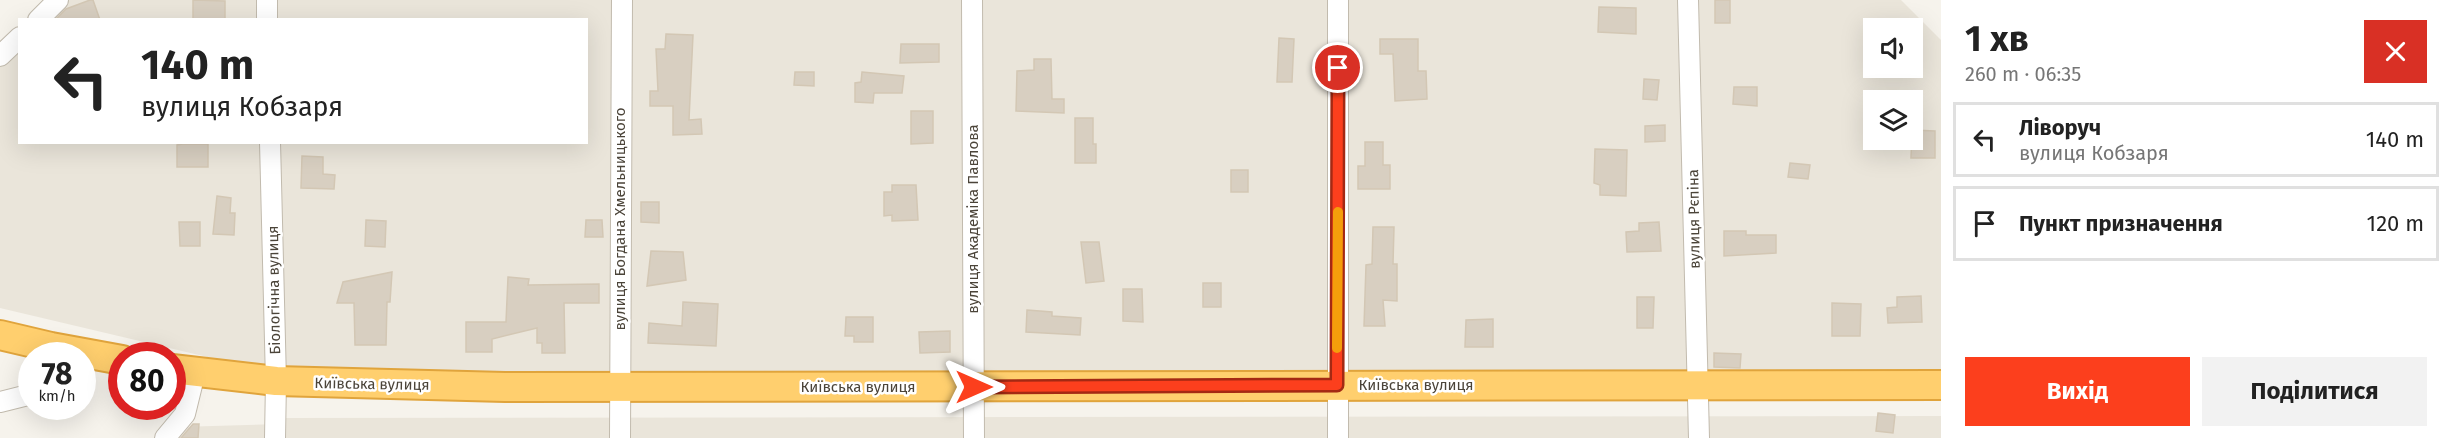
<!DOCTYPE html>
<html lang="uk">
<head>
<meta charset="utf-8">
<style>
	body { margin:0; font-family:"Fira Sans",sans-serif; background:#f2f2f2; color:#222; height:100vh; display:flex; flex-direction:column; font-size:22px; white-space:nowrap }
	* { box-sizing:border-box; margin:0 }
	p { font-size:20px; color:#767676 }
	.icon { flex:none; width:33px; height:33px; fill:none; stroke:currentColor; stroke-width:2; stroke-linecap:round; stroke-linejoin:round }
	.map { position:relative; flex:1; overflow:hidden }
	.panel { display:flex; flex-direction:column; background:#fff; width:510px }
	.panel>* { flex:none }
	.hud { position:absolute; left:18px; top:18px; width:570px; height:126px; border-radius:0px; box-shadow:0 6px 24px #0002; background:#fff; color:#222; overflow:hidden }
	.buttons { position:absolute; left:1863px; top:18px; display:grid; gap:12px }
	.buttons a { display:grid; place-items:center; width:60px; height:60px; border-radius:0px; background:#fff; box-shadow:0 6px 24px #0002; font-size:30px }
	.speed { position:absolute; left:18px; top:342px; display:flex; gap:12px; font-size:30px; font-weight:700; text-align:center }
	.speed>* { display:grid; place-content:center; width:78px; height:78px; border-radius:50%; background:#fff; box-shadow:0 6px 24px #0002; line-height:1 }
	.speed small { font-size:15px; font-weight:400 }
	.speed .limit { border:9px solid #d22; background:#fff; color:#111 }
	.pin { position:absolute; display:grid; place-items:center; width:51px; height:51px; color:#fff; margin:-26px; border:3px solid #fff; border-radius:50%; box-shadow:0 2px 6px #0007 }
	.me { position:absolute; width:66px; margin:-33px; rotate:90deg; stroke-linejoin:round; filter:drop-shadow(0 0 4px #0008) }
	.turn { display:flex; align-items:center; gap:21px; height:126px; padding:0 24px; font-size:27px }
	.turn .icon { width:78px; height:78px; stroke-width:2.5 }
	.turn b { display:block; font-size:42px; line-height:51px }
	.round { display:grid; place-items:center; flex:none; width:63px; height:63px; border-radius:0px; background:#f2f2f2 }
	.summary { display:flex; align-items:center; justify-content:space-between; height:102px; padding:0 24px }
	h1 { font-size:36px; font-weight:700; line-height:45px }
	.button { display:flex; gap:12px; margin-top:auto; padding:12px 24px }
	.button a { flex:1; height:69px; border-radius:0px; background:#fc3f1d; color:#fff; font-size:24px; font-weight:700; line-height:69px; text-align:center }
	.button a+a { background:#f2f2f2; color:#222 }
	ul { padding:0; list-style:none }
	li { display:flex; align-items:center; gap:18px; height:75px; margin:0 12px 9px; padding:0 12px; border:3px solid #e0e0e0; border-radius:0px }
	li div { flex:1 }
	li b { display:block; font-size:22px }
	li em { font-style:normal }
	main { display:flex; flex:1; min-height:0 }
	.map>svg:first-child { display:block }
</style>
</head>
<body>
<main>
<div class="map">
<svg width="1941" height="438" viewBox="0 0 1941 438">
	<rect width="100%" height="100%" fill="#f6f3ec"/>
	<g fill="#eae5da" fill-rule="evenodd">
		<path d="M 56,0 L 1901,0 L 1941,40 L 1941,373 L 271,372 L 0,308 L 0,50 L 19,29 L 20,142 L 586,142 L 586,20 L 31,19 ZM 1874,28 L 1912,28 L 1912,68 L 1874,68 ZM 1874,100 L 1912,100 L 1912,140 L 1874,140 Z"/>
		<polygon points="1941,416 1941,438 171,438 178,427 280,424 280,418"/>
	</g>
	<g fill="#d8cfc1" stroke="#d3c7b4" stroke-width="1.5">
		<polygon points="90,0 93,0 100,20 55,20 66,9"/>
		<polygon points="193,0 225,1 225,20 193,20"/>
		<rect x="1715" y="0" width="15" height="23"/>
		<polygon points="1599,7 1636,8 1636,34 1598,32"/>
		<polygon points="666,34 693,35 689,120 701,119 702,134 673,135 673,106 650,106 650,91 658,91 656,49 665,49"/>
		<polygon points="1279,38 1294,39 1292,82 1277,82"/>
		<polygon points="1380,39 1418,39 1418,71 1426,71 1427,99 1395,101 1393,54 1380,54"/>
		<polygon points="901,44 939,44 939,62 900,63"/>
		<polygon points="1034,59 1051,59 1052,99 1064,99 1064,113 1016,111 1017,71 1034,70"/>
		<polygon points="795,72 814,72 814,86 794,85"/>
		<polygon points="862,72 904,76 902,93 874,93 873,103 855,102 855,83 861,82"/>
		<polygon points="1644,79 1659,80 1657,100 1643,99"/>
		<polygon points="1734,87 1757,87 1757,106 1733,104"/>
		<polygon points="911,111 933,111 933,143 911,144"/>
		<polygon points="1075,118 1093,118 1093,144 1096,144 1096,163 1075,163"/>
		<polygon points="1665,125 1665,141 1645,142 1645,126"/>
		<polygon points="1912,130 1935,131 1935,158 1911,158"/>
		<polygon points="1365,142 1383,142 1383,165 1390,165 1390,189 1358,189 1358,166 1365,166"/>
		<polygon points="183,144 208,144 208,167 177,167 177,145"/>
		<polygon points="1595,149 1627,150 1626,196 1600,195 1600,185 1594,183"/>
		<polygon points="302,156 323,157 323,174 335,175 334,189 301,188"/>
		<polygon points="1790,163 1810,165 1808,179 1788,177"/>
		<rect x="1231" y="170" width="17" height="22"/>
		<polygon points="892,185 916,185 918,220 892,221 892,215 884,216 884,192 892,192"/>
		<polygon points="217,196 231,198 230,213 235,213 234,235 213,234"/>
		<polygon points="641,202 659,202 659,223 641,222"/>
		<polygon points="366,220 386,221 385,247 365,246"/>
		<polygon points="586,220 602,220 603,237 585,237"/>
		<polygon points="179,222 200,222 200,246 180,246"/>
		<polygon points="1659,222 1661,251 1627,252 1626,232 1639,231 1639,223"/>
		<polygon points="1373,227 1394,227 1393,264 1397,264 1397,301 1383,300 1385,326 1364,326 1366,265 1372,264"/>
		<polygon points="1724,231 1746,231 1746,235 1776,235 1776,253 1724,256"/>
		<polygon points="1081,242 1099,242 1104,281 1086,283"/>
		<polygon points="651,251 683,252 686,280 647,286"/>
		<polygon points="392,272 390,302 387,302 386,345 355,345 354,303 337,303 343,282"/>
		<polygon points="508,277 529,279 528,285 599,284 599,303 564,303 565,353 542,353 542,343 537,343 537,328 492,339 492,352 466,352 466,322 506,322"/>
		<rect x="1203" y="283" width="18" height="24"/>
		<polygon points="1123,289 1142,289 1143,322 1123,321"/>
		<polygon points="1921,296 1922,322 1888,323 1887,308 1897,307 1897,297"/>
		<polygon points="1637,297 1654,297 1653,328 1637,328"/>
		<polygon points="683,302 718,304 716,346 648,343 649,323 682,326"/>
		<polygon points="1832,303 1861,304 1860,336 1832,336"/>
		<polygon points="1027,310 1052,312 1052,316 1081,318 1080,335 1026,332"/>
		<polygon points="846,317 873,317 873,342 854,342 854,336 845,336"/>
		<polygon points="1493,319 1493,347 1465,347 1466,320"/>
		<polygon points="950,331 950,352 920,353 919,332"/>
		<polygon points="1714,353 1741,354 1740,368 1714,367"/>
		<polygon points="1878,413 1895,415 1893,433 1876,431"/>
		<polygon points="193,424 199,424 198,438 181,438"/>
	</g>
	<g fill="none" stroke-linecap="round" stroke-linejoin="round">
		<defs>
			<g id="minor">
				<polyline points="267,0 267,20"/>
				<polyline points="972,0 974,438"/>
				<polyline points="1688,0 1699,438"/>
				<polyline points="38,20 58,0"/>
				<polyline points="0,56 20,37"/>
				<polyline points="270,142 276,381 275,438"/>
				<polyline points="0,402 32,394"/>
				<polyline points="165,438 185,414 195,373"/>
				<polyline points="620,438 622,0"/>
				<polyline points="1338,438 1338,0"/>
			</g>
			<g id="highway">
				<polyline points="0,335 51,347 122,360"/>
				<polyline points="172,369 276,381 505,387 1941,385"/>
			</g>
		</defs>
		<use href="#minor" stroke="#c2bbae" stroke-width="22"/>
		<use href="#highway" stroke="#e0a43c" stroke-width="32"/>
		<use href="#minor" stroke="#fff" stroke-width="20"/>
		<use href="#highway" stroke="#ffcf6e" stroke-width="28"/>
	</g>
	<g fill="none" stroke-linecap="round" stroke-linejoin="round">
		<defs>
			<polyline id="route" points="974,387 1337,385 1338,68"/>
		</defs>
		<use href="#route" stroke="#a42913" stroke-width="15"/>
		<use href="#route" stroke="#fc3f1d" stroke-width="10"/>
		<polyline stroke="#f59e0b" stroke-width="10" points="1337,348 1338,212"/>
	</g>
	<g text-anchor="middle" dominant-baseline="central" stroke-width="5" stroke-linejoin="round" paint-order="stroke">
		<g font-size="15" fill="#4b4439" stroke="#fff">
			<text transform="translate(620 219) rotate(-90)">вулиця Богдана Хмельницького</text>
			<text transform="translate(973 219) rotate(-90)">вулиця Академіка Павлова</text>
			<text transform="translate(1694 219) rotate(-91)">вулиця Рєпіна</text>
			<text transform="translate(274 290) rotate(-91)">Біологічна вулиця</text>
			<text transform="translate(372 384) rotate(1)">Київська вулиця</text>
			<text x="1416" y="385">Київська вулиця</text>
			<text x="858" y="387">Київська вулиця</text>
		</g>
	</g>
</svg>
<div class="buttons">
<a><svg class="icon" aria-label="sound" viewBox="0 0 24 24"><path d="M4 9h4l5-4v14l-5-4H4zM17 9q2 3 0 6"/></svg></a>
<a><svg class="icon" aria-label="layers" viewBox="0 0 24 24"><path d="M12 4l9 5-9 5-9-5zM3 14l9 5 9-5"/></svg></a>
</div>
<div class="speed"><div>78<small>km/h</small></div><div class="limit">80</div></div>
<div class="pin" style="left:1338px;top:68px;background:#d93025"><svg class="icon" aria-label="arrive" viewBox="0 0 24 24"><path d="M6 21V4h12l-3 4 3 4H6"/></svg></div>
<svg class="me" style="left:974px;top:387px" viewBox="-20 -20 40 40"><path d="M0-17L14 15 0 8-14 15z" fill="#fc3f1d" stroke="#fff" stroke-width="4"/></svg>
<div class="hud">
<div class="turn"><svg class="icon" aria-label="left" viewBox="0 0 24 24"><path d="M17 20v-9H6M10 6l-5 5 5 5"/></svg><div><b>140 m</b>вулиця Кобзаря</div></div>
</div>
</div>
<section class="panel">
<div class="summary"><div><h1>1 хв</h1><p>260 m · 06:35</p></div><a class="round" style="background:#d93025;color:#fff"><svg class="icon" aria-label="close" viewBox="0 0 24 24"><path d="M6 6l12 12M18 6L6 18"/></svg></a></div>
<ul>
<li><svg class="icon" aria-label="left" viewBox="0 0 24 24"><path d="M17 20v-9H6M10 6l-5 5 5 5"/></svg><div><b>Ліворуч</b><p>вулиця Кобзаря</p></div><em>140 m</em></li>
<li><svg class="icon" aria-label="arrive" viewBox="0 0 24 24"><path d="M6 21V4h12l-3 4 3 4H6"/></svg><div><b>Пункт призначення</b></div><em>120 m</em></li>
</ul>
<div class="button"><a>Вихід</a><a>Поділитися</a></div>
</section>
</main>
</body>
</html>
